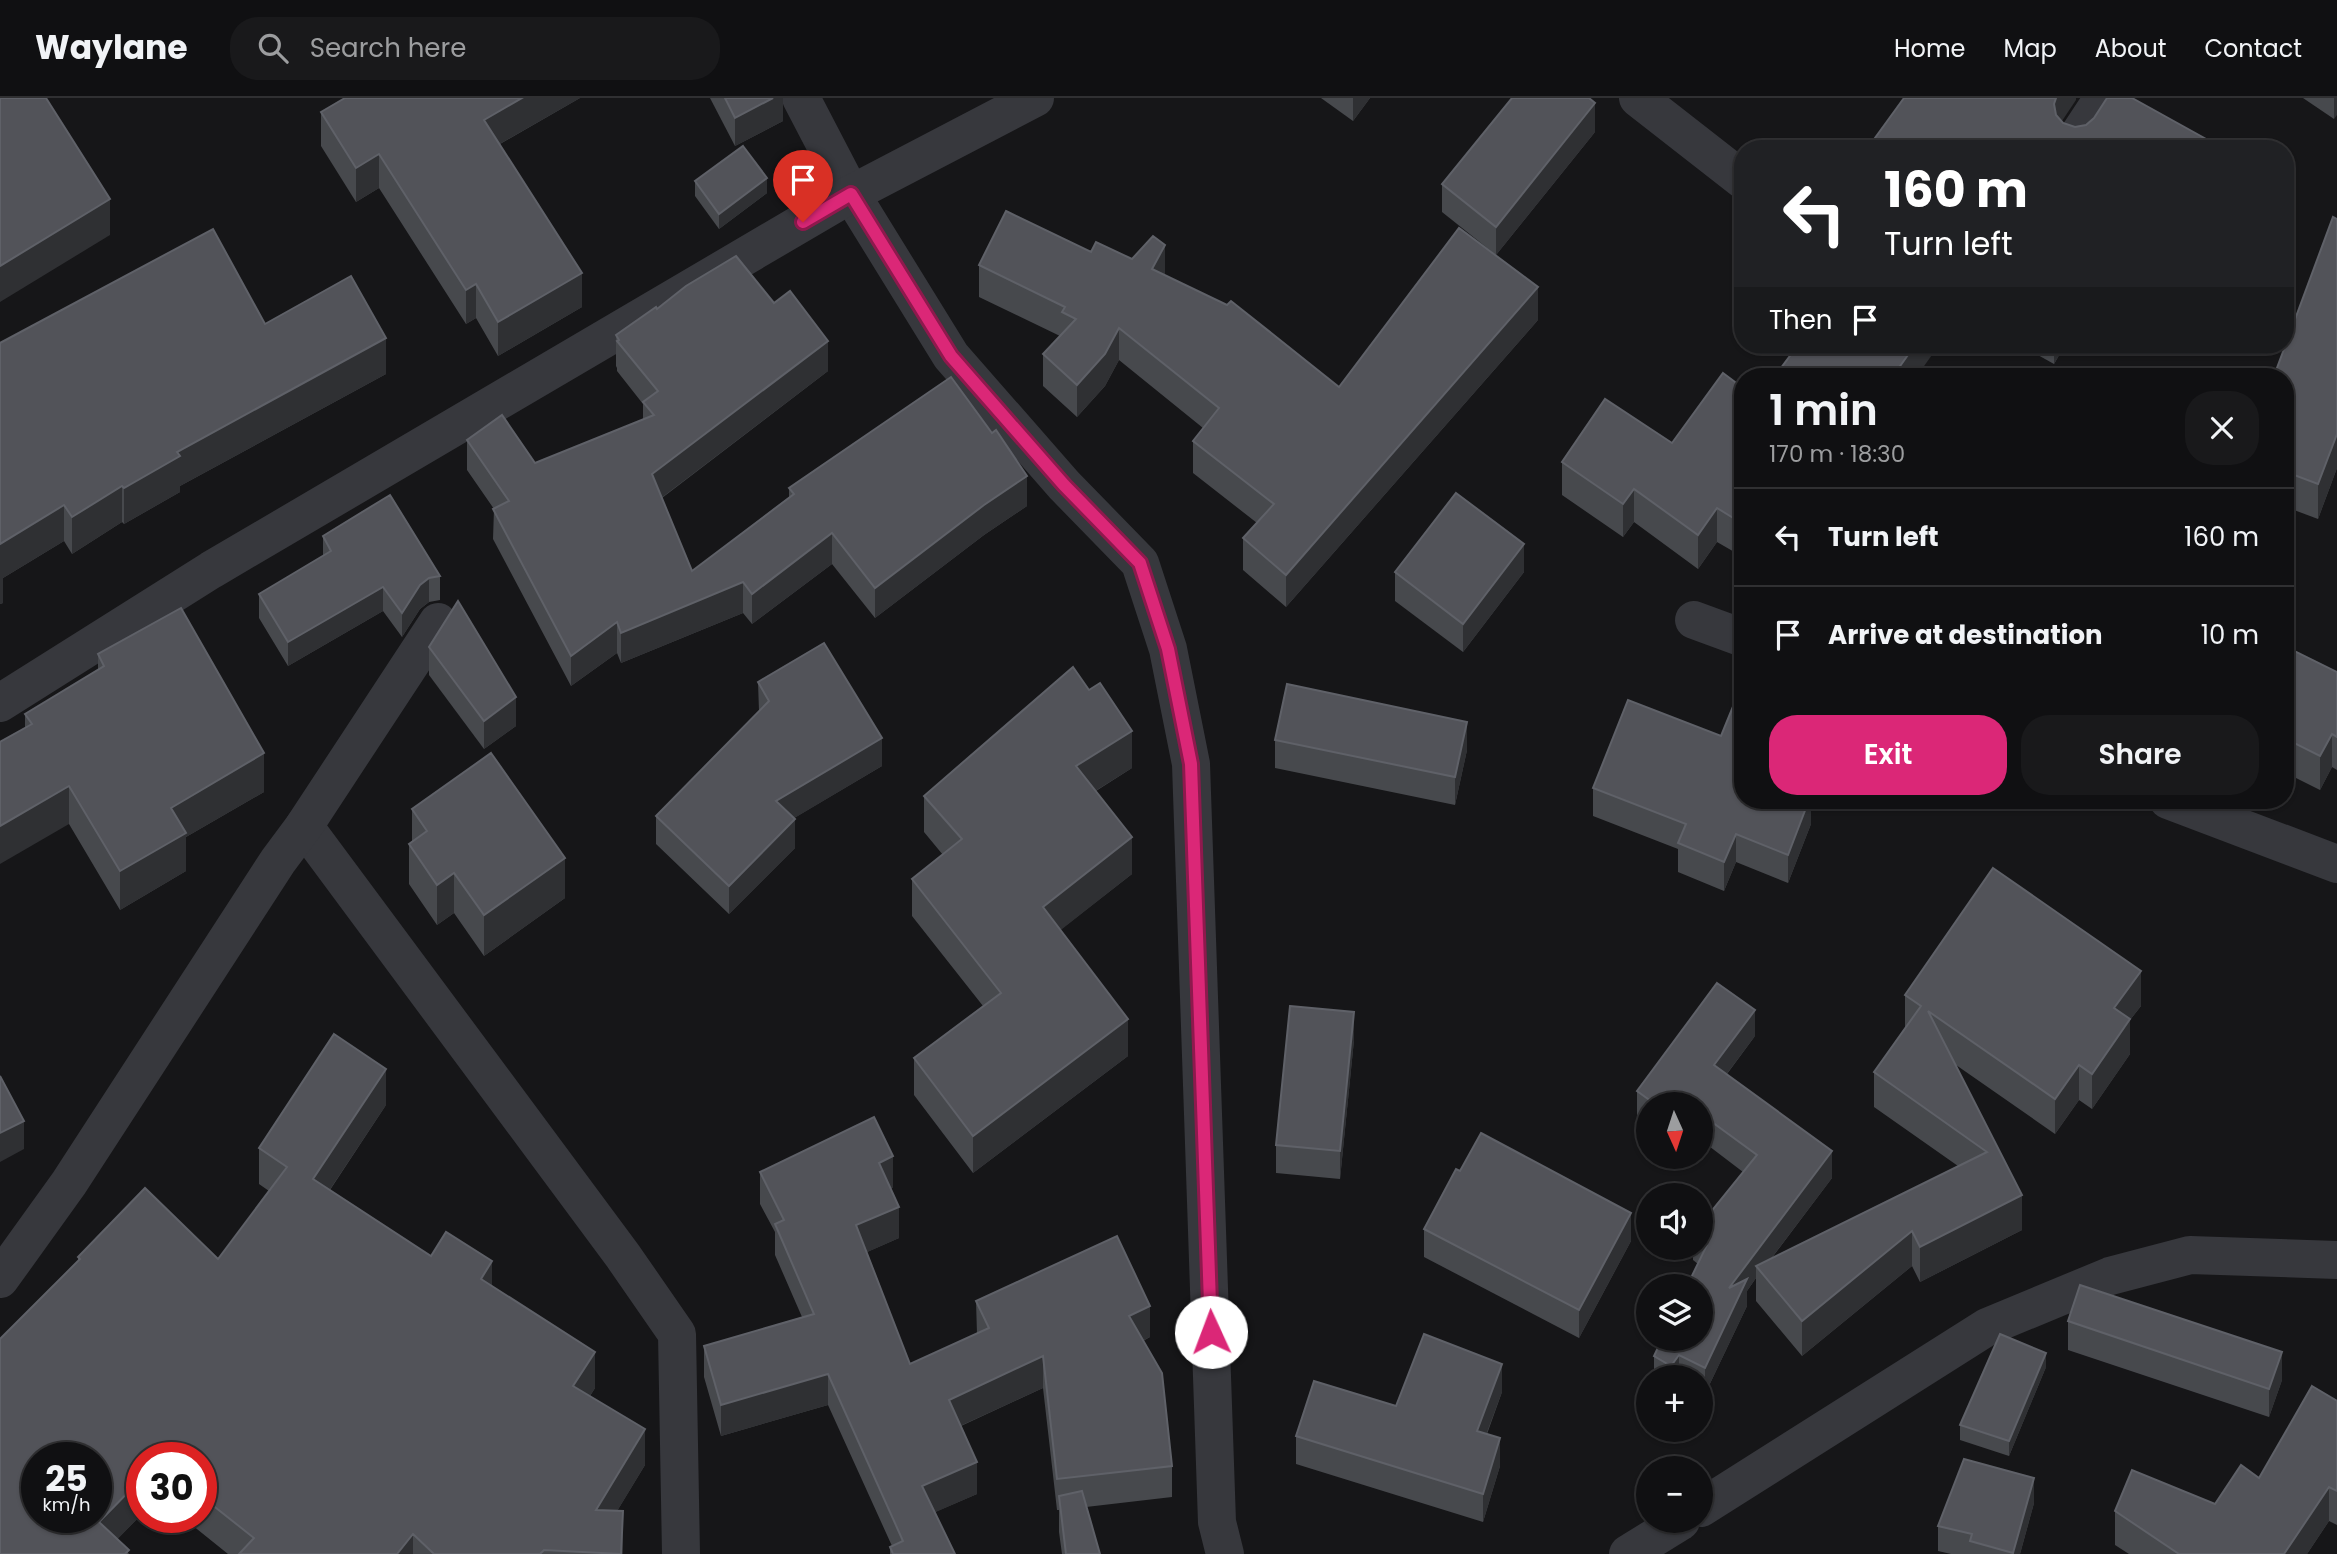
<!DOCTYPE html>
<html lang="en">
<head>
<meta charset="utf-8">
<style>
	body { margin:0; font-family:Poppins,sans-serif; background:#19191b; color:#f1f3f6; height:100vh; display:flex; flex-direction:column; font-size:26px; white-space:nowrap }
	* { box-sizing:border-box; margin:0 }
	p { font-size:23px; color:#9c9d9f }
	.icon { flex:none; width:38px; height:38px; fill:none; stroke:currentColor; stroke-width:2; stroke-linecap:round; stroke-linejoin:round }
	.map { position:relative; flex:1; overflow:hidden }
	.side { position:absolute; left:1734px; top:270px; width:560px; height:441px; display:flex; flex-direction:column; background:#101012; border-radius:28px; box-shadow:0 2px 5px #0004,0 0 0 2px #303032 }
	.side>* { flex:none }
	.hud { position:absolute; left:1734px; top:42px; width:560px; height:214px; border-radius:28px; box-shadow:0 2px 5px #0004,0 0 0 2px #303032; background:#202124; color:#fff; overflow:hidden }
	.needle { width:46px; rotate:177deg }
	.fabs { position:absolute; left:1636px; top:994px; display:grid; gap:14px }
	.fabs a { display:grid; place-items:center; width:77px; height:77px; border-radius:50%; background:#101012; box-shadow:0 2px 5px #0004,0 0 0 2px #303032; font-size:35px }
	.speed { position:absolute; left:21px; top:1344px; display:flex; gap:14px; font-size:35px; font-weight:700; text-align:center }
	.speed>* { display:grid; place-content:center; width:91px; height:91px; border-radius:50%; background:#101012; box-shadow:0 2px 5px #0004,0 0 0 2px #303032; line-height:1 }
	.speed small { font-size:18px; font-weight:400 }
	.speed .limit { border:10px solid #d22; background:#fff; color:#111 }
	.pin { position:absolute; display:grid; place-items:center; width:60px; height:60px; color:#fff; margin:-72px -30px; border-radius:50% 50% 50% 0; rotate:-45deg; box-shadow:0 0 7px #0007 }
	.pin .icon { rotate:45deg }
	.me { position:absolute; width:77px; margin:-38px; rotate:358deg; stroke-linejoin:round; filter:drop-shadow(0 0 5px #0008) }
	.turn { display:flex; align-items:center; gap:24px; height:147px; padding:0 35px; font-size:32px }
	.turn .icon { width:91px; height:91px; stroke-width:2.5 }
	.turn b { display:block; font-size:49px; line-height:60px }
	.then { display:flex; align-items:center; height:66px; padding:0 35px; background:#0003; gap:14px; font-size:26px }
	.round { display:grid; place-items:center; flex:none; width:74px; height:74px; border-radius:28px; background:#19191b }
	.overview { display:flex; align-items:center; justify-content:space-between; height:119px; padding:0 35px }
	h1 { font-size:42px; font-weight:600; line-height:52px }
	.primary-button { display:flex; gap:14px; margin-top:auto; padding:14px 35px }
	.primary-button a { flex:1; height:80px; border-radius:28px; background:#db2777; color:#fff; font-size:28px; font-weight:600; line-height:80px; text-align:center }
	.primary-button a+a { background:#19191b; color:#f1f3f6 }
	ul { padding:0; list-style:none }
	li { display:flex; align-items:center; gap:21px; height:98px; padding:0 35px; border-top:2px solid #303032 }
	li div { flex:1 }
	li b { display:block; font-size:26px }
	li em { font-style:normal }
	header { display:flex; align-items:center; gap:42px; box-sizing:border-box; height:98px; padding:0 35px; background:#101012; border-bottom:2px solid #303032 }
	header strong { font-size:33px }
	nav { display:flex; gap:38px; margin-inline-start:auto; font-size:24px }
	.search { width:490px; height:63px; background:#19191b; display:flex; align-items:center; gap:18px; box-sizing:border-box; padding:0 24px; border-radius:28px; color:#9c9d9f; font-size:26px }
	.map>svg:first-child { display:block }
</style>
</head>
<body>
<header>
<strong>Waylane</strong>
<div class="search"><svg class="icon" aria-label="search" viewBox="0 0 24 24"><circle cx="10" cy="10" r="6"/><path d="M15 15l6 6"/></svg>Search here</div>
<nav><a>Home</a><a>Map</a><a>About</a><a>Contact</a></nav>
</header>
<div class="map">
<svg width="2337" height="1456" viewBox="0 0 2337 1456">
	<rect width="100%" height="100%" fill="#161618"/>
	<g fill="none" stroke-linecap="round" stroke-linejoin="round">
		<g stroke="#37383d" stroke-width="38">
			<polyline points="801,0 851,96 951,258 1064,387 1140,465 1168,551 1191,666 1217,1424 1225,1456"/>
			<polyline points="1638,0 1743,82"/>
			<polyline points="2076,41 2103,0"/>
			<polyline points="1694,522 1743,540"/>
			<polyline points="0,605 211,472 851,96 1035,0"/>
			<polyline points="2168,702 2337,766"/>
			<polyline points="304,728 623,1158 677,1236 681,1456"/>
			<polyline points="0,1181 69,1085 278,763 304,728 438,524"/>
			<polyline points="1701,1410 1987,1229 2110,1178 2190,1157 2337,1162"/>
			<polyline points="1628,1456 1681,1423"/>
		</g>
	</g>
	<g fill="#47494d">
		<polygon points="345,0 580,0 500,46 582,209 498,258 476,220 466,226 379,90 356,104 321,48 321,14"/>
		<polygon points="710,0 783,0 783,23 735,48"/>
		<polygon points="1321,0 1370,0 1353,23"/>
		<polygon points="2303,0 2337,0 2334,21"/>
		<polygon points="1595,34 1496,157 1442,114 1442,86"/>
		<polygon points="695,83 767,95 719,131 695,98"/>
		<polygon points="2337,121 2337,370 2318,421 2286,409 2286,278"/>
		<polygon points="1091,154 1165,177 1339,289 1538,222 1286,509 1243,472 1243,440 1257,425 1193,375 1193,343 1203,330 1119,262 1105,288 1077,319 1043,288 1043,256 1060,238 979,199 979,167"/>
		<polygon points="657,211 828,273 662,400 692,473 789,399 789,390 1027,408 984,437 875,520 832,466 752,526 743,515 621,565 617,555 571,588 493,441 494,411 467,372 467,342 535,365 643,321 643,306 617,273 617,270 616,268 616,237"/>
		<polygon points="265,226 386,276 180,388 180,394 124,426 122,424 72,456 64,443 3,480 3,505 0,506 0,245"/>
		<polygon points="2020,247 2065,247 2054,266"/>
		<polygon points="1743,290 1743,459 1717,444 1698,471 1634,424 1623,439 1562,397 1562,364 1672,345"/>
		<polygon points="323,438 440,478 440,502 429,504 420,511 402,539 383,513 288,568 259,520 259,496 323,458"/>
		<polygon points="1395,474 1524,474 1463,554 1395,503"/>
		<polygon points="429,549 516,628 484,651 429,577"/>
		<polygon points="2286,549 2337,574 2337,672 2332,669 2320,692 2286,675"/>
		<polygon points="98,556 264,694 186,739 186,773 120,812 69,726 25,629 25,616 98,572"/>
		<polygon points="758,584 882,668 794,720 795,750 729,816 656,746 656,718 759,613"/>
		<polygon points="1275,642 1467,652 1455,707 1275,670"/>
		<polygon points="1132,670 1096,693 1132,776 1060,832 1128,958 973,1075 914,997 914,960 983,908 912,818 912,781 943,757 924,734 924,698"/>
		<polygon points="1593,690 1743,702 1811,702 1811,726 1788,785 1736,764 1724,793 1678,774 1678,751 1593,718"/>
		<polygon points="412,711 565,800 484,858 454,815 437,827 409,786 409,746 412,743"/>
		<polygon points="1905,897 2141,908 2130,922 2130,956 2092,1011 2079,1002 2055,1036 1956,967 2022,1132 1920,1184 1912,1168 1802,1258 1756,1203 1756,1180 1747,1193 1747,1208 1705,1296 1701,1294 1701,1279 1654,1279 1654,1258 1698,1166 1693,1162 1693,1150 1701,1150 1701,1126 1743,1074 1701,1042 1701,1006 1648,1006 1648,1028 1637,1020 1637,993 1755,938 1727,976 1832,1080 1771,1161 1958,1068 1874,1009 1874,974 1905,931"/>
		<polygon points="1354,942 1340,1081 1276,1075 1276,1047"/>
		<polygon points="386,1007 330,1092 431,1158 492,1188 595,1290 590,1298 645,1367 617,1413 623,1413 623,1456 228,1456 182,1419 201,1419 201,1360 142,1360 142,1416 117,1441 129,1456 0,1456 78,1163 78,1159 218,1161 269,1093 259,1086 259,1050"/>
		<polygon points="760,1074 893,1089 891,1091 899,1140 867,1154 910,1266 977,1236 976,1203 1150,1239 1143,1243 1172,1368 1172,1399 1086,1409 1100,1456 1062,1456 1059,1434 1059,1412 1057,1412 1043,1290 961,1328 977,1396 935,1414 955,1456 890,1456 890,1449 892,1448 828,1307 721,1338 704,1279 704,1248 802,1219 775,1157 775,1134 760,1106"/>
		<polygon points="1424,1131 1631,1143 1579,1240 1424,1159"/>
		<polygon points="2068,1223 2282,1282 2269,1319 2068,1252"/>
		<polygon points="2046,1269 2009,1358 1960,1342 1960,1327"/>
		<polygon points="1502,1294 1487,1336 1500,1368 1483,1424 1296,1366 1296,1338 1396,1308"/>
		<polygon points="2337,1303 2337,1427 2329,1423 2307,1456 2129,1456 2115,1447 2115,1413 2215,1406 2259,1380"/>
		<polygon points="2034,1405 2020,1456 1951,1456 1938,1453 1938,1428"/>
	</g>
	<g fill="#2f3033">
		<polygon points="522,0 580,0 484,55 484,22"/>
		<polygon points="773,0 783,0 783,23 735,48 735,20"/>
		<polygon points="1353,0 1370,0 1353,23"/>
		<polygon points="2056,0 2076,0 2076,2 2058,29 2054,6"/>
		<polygon points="2334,0 2337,0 2337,17 2334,21"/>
		<polygon points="1595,5 1595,34 1496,157 1496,129"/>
		<polygon points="379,56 379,90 356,104 356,70"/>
		<polygon points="767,80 767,95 719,131 719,116"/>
		<polygon points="2293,95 2293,129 2286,139 2286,105"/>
		<polygon points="110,101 110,137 0,204 0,168"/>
		<polygon points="1165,147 1165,179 1152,171"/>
		<polygon points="582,175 582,209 498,258 498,224"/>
		<polygon points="476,186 476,220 466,226 466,192"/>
		<polygon points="1538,189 1538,222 1286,509 1286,477"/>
		<polygon points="1119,230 1119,262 1105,288 1077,319 1077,287"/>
		<polygon points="386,240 386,276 180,388 180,394 124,426 124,390 177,354"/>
		<polygon points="828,243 828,273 652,407 652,376"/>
		<polygon points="1915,247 1939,247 1917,278 1893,278"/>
		<polygon points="2054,247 2065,247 2054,266"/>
		<polygon points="2337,336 2337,370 2318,421 2318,386"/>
		<polygon points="1027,378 1027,408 984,437 875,520 875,490 984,407"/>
		<polygon points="122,388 122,424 72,456 72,419"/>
		<polygon points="1634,391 1634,424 1623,439 1623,406"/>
		<polygon points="64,407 64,443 3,480 3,505 0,506 0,446"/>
		<polygon points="1717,410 1717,444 1698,471 1698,437"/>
		<polygon points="832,435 832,466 752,526 752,496"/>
		<polygon points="1524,446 1524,474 1463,554 1463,526"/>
		<polygon points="429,480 429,504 420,511 402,539 402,515 420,487"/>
		<polygon points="743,484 743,515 621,565 621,535"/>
		<polygon points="383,489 383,513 288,568 288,544"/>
		<polygon points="617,524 617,555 571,588 571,558"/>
		<polygon points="516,599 516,628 484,651 484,623"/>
		<polygon points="1467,624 1467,652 1455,707 1455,679"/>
		<polygon points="1132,633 1132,670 1076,705 1076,668"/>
		<polygon points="2332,636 2332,669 2320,692 2320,658"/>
		<polygon points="882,640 882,668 776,731 776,703"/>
		<polygon points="264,655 264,694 186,739 186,773 120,812 120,773 171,710"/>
		<polygon points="69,688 69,726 0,766 0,728"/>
		<polygon points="1809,702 1811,702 1811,726 1788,785 1788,757"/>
		<polygon points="795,721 795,750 729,816 729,788"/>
		<polygon points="1736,736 1736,764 1724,793 1724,764"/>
		<polygon points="1132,739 1132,776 1043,846 1043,809"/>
		<polygon points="565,760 565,800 484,858 484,817"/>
		<polygon points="454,775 454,815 437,827 437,787"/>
		<polygon points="2141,873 2141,908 2130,922 2130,956 2092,1011 2092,976 2114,910"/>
		<polygon points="1755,912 1755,938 1714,993 1714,967"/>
		<polygon points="1354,914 1354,942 1340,1081 1340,1053"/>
		<polygon points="1128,921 1128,958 973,1075 973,1038"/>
		<polygon points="2079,967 2079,1002 2055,1036 2055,1001"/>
		<polygon points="386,971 386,1007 313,1117 313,1081"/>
		<polygon points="24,1023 24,1051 0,1064 0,1035"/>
		<polygon points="1832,1053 1832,1080 1761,1174 1756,1168 1756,1180 1747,1193 1747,1208 1705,1296 1705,1270 1729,1190"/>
		<polygon points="893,1058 893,1089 879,1096 879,1065"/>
		<polygon points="2022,1097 2022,1132 1920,1184 1920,1149"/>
		<polygon points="899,1109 899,1140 856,1159 856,1127"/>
		<polygon points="1631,1115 1631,1143 1579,1240 1579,1212"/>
		<polygon points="1912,1133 1912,1168 1802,1258 1802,1223"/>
		<polygon points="492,1163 492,1199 481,1181"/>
		<polygon points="1150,1208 1150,1239 1129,1249 1129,1218"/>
		<polygon points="595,1254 595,1290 573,1324 573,1288"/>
		<polygon points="2282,1254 2282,1282 2269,1319 2269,1291"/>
		<polygon points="2046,1255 2046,1269 2009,1358 2009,1343"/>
		<polygon points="1679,1257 1679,1279 1671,1279 1671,1268"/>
		<polygon points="1043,1258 1043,1290 949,1333 949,1302"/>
		<polygon points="1502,1266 1502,1294 1477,1361 1477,1333"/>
		<polygon points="828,1276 828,1307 721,1338 721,1307"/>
		<polygon points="645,1331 645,1367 596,1448 596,1412"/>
		<polygon points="1500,1340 1500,1368 1483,1424 1483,1396"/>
		<polygon points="977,1364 977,1396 922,1420 922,1388"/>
		<polygon points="142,1380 142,1416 103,1456 99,1424"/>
		<polygon points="2034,1380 2034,1405 2020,1456 2013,1456"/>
		<polygon points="2329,1389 2329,1423 2307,1456 2284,1456"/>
		<polygon points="623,1413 623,1456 621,1456"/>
		<polygon points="413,1436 413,1456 397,1456"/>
	</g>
	<g fill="#525359" stroke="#5f6168" stroke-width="2" fill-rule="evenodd">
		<polygon points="0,0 46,0 110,101 0,168"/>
		<polygon points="345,0 522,0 484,22 582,175 498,224 476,186 466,192 379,56 356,70 321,14"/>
		<polygon points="725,0 773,0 735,20"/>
		<polygon points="1512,0 1589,0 1595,5 1496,129 1442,86"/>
		<polygon points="1904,0 2056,0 2054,6 2056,17 2063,25 2075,29 2086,27 2094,20 2107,0 2132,0 2224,51 1867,51"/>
		<polygon points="743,48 767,80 719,116 695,83"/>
		<polygon points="2286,90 2293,95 2286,105"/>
		<polygon points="1006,113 1091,154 1096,144 1132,161 1153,138 1165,147 1152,171 1227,207 1231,203 1339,289 1459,130 1538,189 1286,477 1243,440 1274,406 1193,343 1219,310 1119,230 1105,256 1077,287 1043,256 1076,221 1062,214 1065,209 979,167"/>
		<polygon points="2333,119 2337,121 2337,336 2318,386 2286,374 2286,278 2274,278"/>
		<polygon points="213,131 265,226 351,178 386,240 177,354 180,358 124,390 122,388 72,419 64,407 0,446 0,245"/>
		<polygon points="736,158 774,205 790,193 828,243 652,376 692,473 794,396 789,390 951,279 992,335 996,332 1027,378 984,407 875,490 832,435 752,496 743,484 621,535 617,524 571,558 493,411 509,403 467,342 502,317 535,365 654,317 643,304 658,293 617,243 619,242 616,237 656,209 657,211 686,188"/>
		<polygon points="1798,247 1915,247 1893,278 1775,278"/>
		<polygon points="1723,275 1743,290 1743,426 1717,410 1698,437 1634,391 1623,406 1562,364 1605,301 1672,345"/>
		<polygon points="1456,395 1524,446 1463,526 1395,474"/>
		<polygon points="390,397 440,478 429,480 420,487 402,515 383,489 288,544 259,496 331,453 323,438"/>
		<polygon points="458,503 516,599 484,623 429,549"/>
		<polygon points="181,510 264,655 171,710 186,735 120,773 69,688 0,728 0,644 32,626 25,616 104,568 98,556"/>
		<polygon points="824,545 882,640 776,703 795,721 729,788 656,718 769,603 758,584"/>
		<polygon points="2286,549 2337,574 2337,639 2332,636 2320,658 2286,641"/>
		<polygon points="1073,569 1089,592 1100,585 1132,633 1076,668 1132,739 1043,809 1128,921 973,1038 914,960 1001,895 912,781 962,741 924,698"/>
		<polygon points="1287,586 1467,624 1455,679 1275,642"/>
		<polygon points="1741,589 1743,590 1743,702 1809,702 1788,757 1736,736 1724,764 1678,745 1686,726 1593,690 1628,602 1721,638"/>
		<polygon points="491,655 565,760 484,817 454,775 437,787 409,746 427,733 412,711"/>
		<polygon points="1993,770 2141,873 2114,910 2130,921 2092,976 2079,967 2055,1001 1928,913 2022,1097 1920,1149 1912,1133 1802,1223 1756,1168 1987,1054 1874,974 1921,908 1905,897"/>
		<polygon points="1717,885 1755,912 1714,967 1832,1053 1729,1190 1747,1181 1705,1270 1679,1257 1671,1268 1654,1258 1662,1241 1701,1241 1701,1188 1687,1188 1707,1147 1701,1142 1701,1126 1757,1057 1701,1016 1701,1006 1688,1006 1686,1005 1685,1006 1655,1006 1637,993"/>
		<polygon points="1290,908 1354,914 1340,1053 1276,1047"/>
		<path d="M 334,936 L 386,971 L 313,1081 L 431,1158 L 446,1134 L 492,1163 L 481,1181 L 595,1254 L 573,1288 L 645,1331 L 596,1412 L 623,1413 L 621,1456 L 544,1452 L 540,1456 L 434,1456 L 413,1436 L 397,1456 L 239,1456 L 254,1440 L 201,1398 L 201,1360 L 142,1360 L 142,1380 L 99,1424 L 129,1452 L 125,1456 L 0,1456 L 0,1241 L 80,1161 L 78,1159 L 145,1090 L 218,1161 L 287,1069 L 259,1050 ZM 37,1360 L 96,1360 L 96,1419 L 37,1419 Z"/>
		<polygon points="0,978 24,1023 0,1035"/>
		<polygon points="874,1019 893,1058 879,1065 899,1109 856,1127 910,1266 989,1230 976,1203 1117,1138 1150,1208 1129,1218 1162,1275 1172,1368 1057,1381 1043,1258 949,1302 977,1364 922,1388 955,1456 893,1456 890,1449 903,1443 828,1276 721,1307 704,1248 814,1216 775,1126 784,1122 760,1074"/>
		<polygon points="1481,1035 1631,1115 1579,1212 1424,1131 1456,1071 1460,1073"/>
		<polygon points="2080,1187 2282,1254 2269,1291 2068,1223"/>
		<polygon points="1424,1236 1502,1266 1477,1333 1500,1340 1483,1396 1296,1338 1314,1283 1396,1308"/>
		<polygon points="2000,1236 2046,1255 2009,1343 1960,1327"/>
		<polygon points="2312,1288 2337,1303 2337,1393 2329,1389 2284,1456 2179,1456 2115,1413 2132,1372 2215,1406 2241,1367 2259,1380"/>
		<polygon points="1964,1361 2034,1380 2013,1455 1970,1443 1972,1436 1938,1428"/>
		<polygon points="1082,1393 1100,1456 1066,1456 1059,1398"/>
	</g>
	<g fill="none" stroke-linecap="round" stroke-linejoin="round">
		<defs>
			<polyline id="route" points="803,124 851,96 951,258 1064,387 1140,465 1168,551 1191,666 1211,1234"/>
		</defs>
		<use href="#route" stroke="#8e194d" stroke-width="18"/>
		<use href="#route" stroke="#db2777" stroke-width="12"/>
	</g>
</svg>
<div class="fabs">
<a><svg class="needle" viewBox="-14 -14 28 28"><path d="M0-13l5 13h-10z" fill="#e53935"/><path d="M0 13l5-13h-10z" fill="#9c9d9f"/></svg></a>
<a><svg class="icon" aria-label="sound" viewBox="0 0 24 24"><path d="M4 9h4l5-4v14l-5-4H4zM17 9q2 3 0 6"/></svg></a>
<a><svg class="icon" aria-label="layers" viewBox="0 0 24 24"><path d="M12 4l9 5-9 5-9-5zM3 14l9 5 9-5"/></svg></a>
<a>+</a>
<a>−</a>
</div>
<div class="speed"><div>25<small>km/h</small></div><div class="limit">30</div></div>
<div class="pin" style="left:803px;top:124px;background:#d93025"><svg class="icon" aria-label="arrive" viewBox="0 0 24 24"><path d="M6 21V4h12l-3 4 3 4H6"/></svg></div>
<svg class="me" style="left:1211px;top:1234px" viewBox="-20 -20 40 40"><circle r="19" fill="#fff"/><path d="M0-13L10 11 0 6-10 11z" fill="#db2777"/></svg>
<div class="hud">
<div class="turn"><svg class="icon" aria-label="left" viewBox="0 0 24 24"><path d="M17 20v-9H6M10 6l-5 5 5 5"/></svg><div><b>160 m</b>Turn left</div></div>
<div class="then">Then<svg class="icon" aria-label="arrive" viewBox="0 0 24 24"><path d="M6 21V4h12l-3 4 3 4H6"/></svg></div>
</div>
<section class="side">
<div class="overview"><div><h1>1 min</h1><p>170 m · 18:30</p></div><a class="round"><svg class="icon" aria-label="close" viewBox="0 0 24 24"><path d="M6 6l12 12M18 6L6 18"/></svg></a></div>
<ul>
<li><svg class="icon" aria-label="left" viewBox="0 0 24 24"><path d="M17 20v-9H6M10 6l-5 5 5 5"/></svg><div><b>Turn left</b></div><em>160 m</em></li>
<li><svg class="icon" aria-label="arrive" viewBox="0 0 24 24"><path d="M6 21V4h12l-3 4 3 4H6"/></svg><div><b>Arrive at destination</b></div><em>10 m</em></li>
</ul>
<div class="primary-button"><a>Exit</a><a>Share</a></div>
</section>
</div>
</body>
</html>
